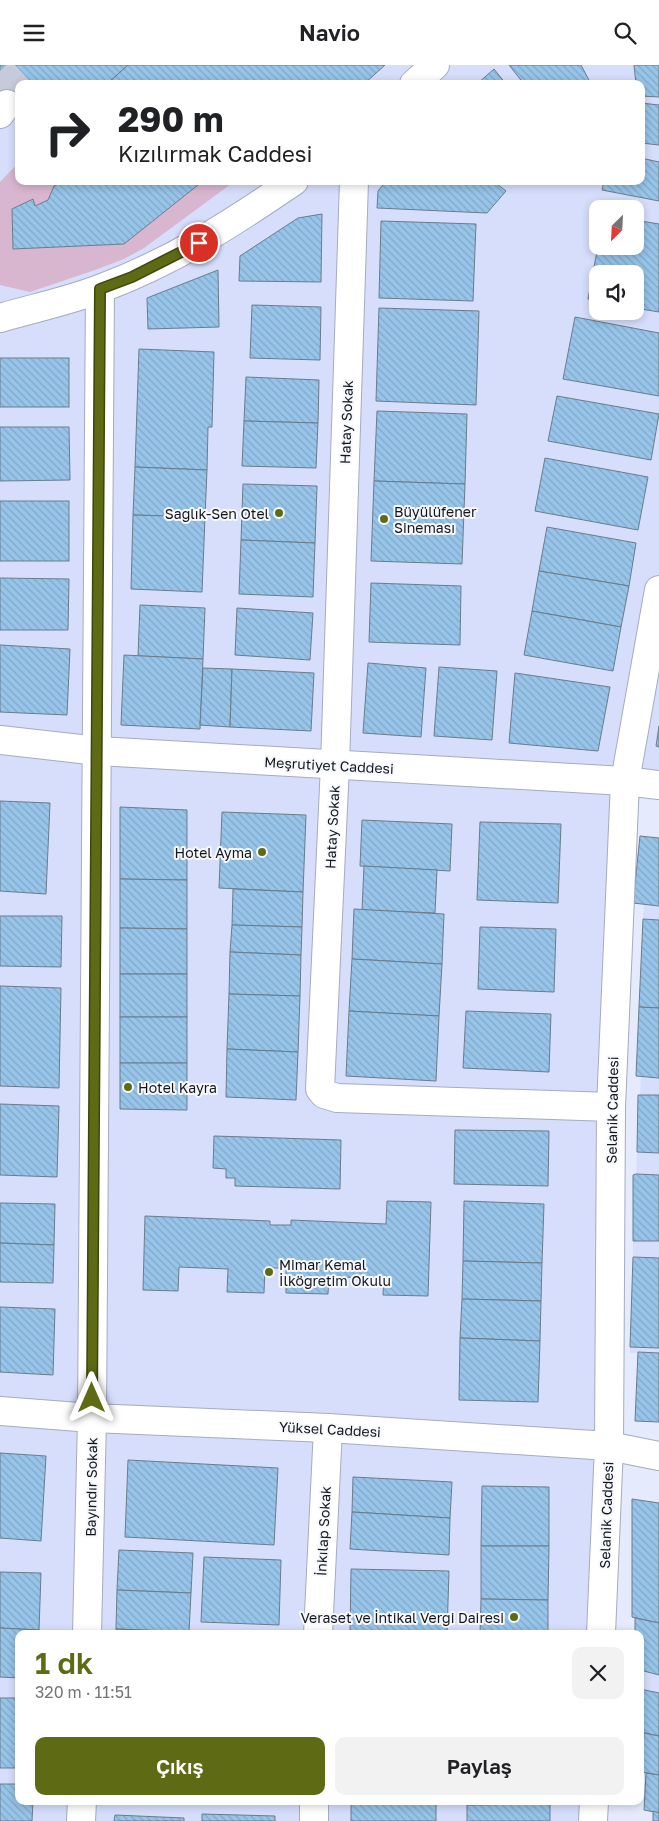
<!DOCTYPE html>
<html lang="tr">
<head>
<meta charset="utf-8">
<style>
	body { margin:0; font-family:"Golos Text",sans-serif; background:#f2f2f2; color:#202124; height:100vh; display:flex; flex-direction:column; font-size:19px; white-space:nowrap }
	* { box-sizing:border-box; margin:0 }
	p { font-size:16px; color:#757577 }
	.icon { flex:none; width:28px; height:28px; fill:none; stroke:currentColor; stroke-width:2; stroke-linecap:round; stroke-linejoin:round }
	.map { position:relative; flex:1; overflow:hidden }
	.panel { position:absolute; left:15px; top:1565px; width:629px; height:175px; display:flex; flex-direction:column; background:#fff; border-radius:10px; box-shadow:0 2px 8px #0003 }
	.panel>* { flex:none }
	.hud { position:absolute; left:15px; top:15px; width:630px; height:105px; border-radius:10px; box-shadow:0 2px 8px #0003; background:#fff; color:#202124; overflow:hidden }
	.needle { width:32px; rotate:204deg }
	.controls { position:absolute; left:589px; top:135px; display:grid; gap:10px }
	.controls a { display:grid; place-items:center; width:55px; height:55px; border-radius:10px; background:#fff; box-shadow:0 2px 8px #0003; font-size:25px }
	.pin { position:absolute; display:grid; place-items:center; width:42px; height:42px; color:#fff; margin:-21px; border:2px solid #fff; border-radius:50%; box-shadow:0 1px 5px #0007 }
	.me { position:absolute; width:55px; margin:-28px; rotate:0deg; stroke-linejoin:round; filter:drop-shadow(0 0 4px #0008) }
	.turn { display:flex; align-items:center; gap:18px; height:105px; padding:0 20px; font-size:22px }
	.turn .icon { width:65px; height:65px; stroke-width:2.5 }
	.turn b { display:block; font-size:35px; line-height:42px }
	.round { display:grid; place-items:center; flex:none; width:52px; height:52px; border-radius:10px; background:#f2f2f2 }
	.headline { display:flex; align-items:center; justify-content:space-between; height:85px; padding:0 20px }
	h1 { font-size:30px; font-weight:600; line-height:38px; color:#5e6b14 }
	.action { display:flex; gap:10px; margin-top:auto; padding:10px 20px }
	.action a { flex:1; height:58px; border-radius:10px; background:#5e6b14; color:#fff; font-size:20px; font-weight:600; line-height:58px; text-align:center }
	.action a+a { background:#f2f2f2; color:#202124 }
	header { display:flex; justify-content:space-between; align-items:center; height:65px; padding:0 20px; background:#fff; font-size:22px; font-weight:600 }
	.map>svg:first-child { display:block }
</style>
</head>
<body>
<header><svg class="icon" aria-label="menu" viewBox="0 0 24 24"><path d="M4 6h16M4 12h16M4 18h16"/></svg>Navio<svg class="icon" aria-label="search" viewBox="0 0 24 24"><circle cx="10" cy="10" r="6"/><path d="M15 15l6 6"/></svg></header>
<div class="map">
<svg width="659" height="1756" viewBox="0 0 659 1756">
	<defs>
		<pattern id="building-back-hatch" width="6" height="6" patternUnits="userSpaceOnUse" patternTransform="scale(1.25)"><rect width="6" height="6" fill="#97c4e9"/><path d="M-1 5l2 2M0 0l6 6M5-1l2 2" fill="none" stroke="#81a8c7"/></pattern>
	</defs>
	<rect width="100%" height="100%" fill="#e5eafc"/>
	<g fill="#d6defc" fill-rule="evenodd">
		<path d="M 27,0 L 659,0 L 659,720 L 625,716 L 601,1569 L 19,1569 L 19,1736 L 594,1736 L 593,1756 L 0,1756 L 0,25 ZM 19,19 L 641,19 L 641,116 L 19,116 ZM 598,144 L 635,144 L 635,181 L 598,181 ZM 598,209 L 635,209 L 635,246 L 598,246 Z"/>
		<polygon points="644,839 659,841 659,855 643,854"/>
		<polygon points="641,1012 659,1013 659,1030 640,1030"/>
		<polygon points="637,1087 659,1088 659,1110 636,1109"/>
		<polygon points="633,1176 659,1176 659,1193 633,1192"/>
		<polygon points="630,1282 659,1283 659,1288 630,1288"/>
		<polygon points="641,1606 659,1610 659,1628 641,1624"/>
	</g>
	<polygon fill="#d9b6cf" points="19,97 19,116 65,116 54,121 48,135 35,141 32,134 12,144 13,183 124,179 203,116 235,116 144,183 124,194 95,205 30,227 0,220 0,117"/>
	<g fill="url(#building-back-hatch)" stroke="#6a7c8b">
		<polygon points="0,0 128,0 107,19 19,19 19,36 0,35"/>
		<polygon points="128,0 385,0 364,19 107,19"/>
		<polygon points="509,0 581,0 591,19 524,19"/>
		<polygon points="634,0 659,0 659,32 641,31 641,19 636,19"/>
		<polygon points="494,4 506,19 477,19"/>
		<polygon points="641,38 659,40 659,80 641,78"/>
		<polygon points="641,93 659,97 659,136 602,125 604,116 641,116"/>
		<polygon points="65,116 203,116 124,179 13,184 12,144 33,134 35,141 48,135 54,121"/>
		<polygon points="386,116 493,116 506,126 487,148 377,143 378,126"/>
		<polygon points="322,149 321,217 239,216 240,191 298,153"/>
		<polygon points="635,155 659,159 659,247 635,243 635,209 598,209 598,236 588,234 598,181 635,181"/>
		<polygon points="381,156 476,159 473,236 379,233"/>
		<polygon points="218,205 219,262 148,264 147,233"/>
		<polygon points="252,240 321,242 320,295 250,293"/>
		<polygon points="379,243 479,246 476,340 376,336"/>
		<polygon points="575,252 659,268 659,331 563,314"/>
		<polygon points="139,284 214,287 212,362 208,362 207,405 135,402"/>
		<rect x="0" y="293" width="69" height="49"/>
		<polygon points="246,312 319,315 318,358 244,356"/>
		<polygon points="557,331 659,349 651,395 548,376"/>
		<polygon points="377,346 467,349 465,419 374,416"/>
		<polygon points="244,356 318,358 316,403 242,401"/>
		<polygon points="0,362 69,362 70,415 0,416"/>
		<polygon points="545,393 648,412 638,465 535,446"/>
		<polygon points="135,402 207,405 205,452 133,450"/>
		<polygon points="374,416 465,419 462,499 371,496"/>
		<polygon points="243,419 317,421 315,478 241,475"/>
		<rect x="0" y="436" width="69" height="60"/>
		<polygon points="133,450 205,452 202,527 131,524"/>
		<polygon points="547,462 636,478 629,521 539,506"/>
		<polygon points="241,475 315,478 313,532 239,529"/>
		<polygon points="539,506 629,521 621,562 532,546"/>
		<polygon points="0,513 69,514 68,565 0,565"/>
		<polygon points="371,518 461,521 460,580 369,577"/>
		<polygon points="140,540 205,543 203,594 138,591"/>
		<polygon points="237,543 313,548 310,595 235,590"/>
		<polygon points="532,546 621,562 613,606 524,590"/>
		<polygon points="0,580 70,584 67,650 0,647"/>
		<polygon points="124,590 203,594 200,664 121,660"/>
		<polygon points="368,598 426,603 421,672 363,668"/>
		<polygon points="439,602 497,606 492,675 434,671"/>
		<polygon points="203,603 232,604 230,662 200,660"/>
		<polygon points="232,604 314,608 311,666 230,662"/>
		<polygon points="515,608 610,622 598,686 509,678"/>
		<polygon points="659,661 659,682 656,681"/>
		<polygon points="0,736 50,738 46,829 0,826"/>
		<polygon points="120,742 187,745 187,815 120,814"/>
		<polygon points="222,747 306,750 303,827 219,823"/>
		<polygon points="362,755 452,759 450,806 360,801"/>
		<polygon points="480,757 561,759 558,838 477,835"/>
		<polygon points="640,771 659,773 659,841 633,838"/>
		<polygon points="364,801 437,805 435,848 362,845"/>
		<polygon points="120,814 187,815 187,864 120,863"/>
		<polygon points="233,824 303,827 302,862 232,860"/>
		<polygon points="354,844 444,849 442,899 352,894"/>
		<polygon points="0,851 62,851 61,902 0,901"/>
		<polygon points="643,854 659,855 659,943 639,942"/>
		<polygon points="232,860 302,862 301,890 230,887"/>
		<polygon points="480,862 556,864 554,927 478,924"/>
		<polygon points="120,863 187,864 187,909 120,909"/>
		<polygon points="230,887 301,890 300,931 229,929"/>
		<polygon points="352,894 442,899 439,951 349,946"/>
		<rect x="120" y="909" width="67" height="43"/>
		<polygon points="0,921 61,923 59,1023 0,1021"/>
		<polygon points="229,929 300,931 298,987 227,984"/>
		<polygon points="639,942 659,943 659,1013 636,1011"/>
		<polygon points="349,946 439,951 436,1016 346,1011"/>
		<polygon points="466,946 551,949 549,1007 463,1003"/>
		<rect x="120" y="952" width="67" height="46"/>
		<polygon points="227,984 298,987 296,1035 226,1032"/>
		<polygon points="120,998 187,998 187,1045 120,1044"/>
		<polygon points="638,1030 659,1030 659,1088 637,1087"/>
		<polygon points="0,1039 59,1041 57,1112 0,1110"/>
		<polygon points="455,1065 549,1066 548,1121 454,1119"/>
		<polygon points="214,1071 341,1075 340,1124 235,1121 235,1113 226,1113 226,1104 213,1103"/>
		<polygon points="636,1109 659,1110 659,1176 633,1176 633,1110"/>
		<polygon points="387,1136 431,1137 428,1231 383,1230 384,1213 329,1212 328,1229 286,1228 286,1203 265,1203 264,1228 227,1227 228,1204 179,1202 178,1226 143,1225 145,1151 270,1156 270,1160 291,1160 291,1155 386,1159"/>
		<polygon points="464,1136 544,1139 542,1198 463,1196"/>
		<polygon points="0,1138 55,1139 54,1180 0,1178"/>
		<polygon points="0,1178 54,1180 53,1218 0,1217"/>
		<polygon points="633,1192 659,1193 659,1283 630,1282"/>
		<polygon points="463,1196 542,1198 541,1236 462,1234"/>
		<polygon points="462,1234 541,1236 540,1276 460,1273"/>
		<polygon points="0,1242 55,1244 53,1310 0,1307"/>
		<polygon points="460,1273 540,1276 538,1337 459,1335"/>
		<polygon points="638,1287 659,1288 659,1357 635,1356"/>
		<polygon points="0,1388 46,1391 41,1476 0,1473"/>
		<polygon points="128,1395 278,1403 274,1480 125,1472"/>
		<polygon points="353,1412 452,1417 450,1453 352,1447"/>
		<polygon points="482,1421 549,1422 549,1481 481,1481"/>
		<polygon points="632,1434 659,1438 659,1558 632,1552"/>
		<polygon points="352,1447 450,1453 449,1490 350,1484"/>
		<polygon points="481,1481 549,1481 548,1535 481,1534"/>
		<polygon points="119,1485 193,1488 191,1528 117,1525"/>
		<polygon points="204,1492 281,1495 279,1560 201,1557"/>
		<polygon points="351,1504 449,1506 447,1569 350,1569"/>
		<polygon points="0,1507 41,1508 39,1565 0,1563"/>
		<polygon points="117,1525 191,1528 189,1567 116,1564"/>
		<polygon points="481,1534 548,1535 548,1569 480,1569"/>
		<polygon points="635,1553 659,1558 659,1610 640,1605 640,1569 635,1569"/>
		<polygon points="0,1563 39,1565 39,1569 19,1569 19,1613 0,1612"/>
		<polygon points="116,1564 189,1567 189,1569 116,1569"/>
		<polygon points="640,1624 659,1628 659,1671 640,1667"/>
		<rect x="0" y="1633" width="19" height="70"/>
		<polygon points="644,1668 659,1671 659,1710 642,1707"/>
		<polygon points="646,1708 659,1710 659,1748 644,1745"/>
		<polygon points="0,1719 19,1719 19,1736 33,1736 32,1756 0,1756"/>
		<rect x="351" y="1736" width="85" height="20"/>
		<polygon points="550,1739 550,1756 467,1756 467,1740"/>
		<polygon points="653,1746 659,1748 659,1756 653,1756"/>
		<polygon points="202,1749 275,1751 275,1756 202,1756"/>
		<polygon points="115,1750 184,1753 184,1756 114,1756"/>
	</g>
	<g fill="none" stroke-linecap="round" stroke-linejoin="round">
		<polyline stroke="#c6cadb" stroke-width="28" stroke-dasharray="28 14" stroke-linecap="butt" points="0,25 27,0"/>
		<defs>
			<g id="minor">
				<polyline points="414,19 435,0"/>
				<polyline points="354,116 335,700 320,1024 324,1029 337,1033 611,1042"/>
				<path d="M 0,253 C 34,243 69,236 102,223 C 174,196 231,159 294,116"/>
				<polyline points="0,1346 92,1353 328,1363 609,1381 659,1391"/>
				<polyline points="87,1569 92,1353 100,224"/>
				<polyline points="318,1569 328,1363"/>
				<polyline points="601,1569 609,1381 611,1042 625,716 659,525"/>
				<polyline points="81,1756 82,1736"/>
				<polyline points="314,1756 314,1736"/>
				<polyline points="593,1756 594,1736"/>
			</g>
			<g id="major">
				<polyline points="0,49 7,39"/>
				<polyline points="0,675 98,686 625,716 659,720"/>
			</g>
		</defs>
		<use href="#minor" stroke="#a5abc0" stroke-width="30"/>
		<use href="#major" stroke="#a5abc0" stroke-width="30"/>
		<use href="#minor" stroke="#fff" stroke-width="28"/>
		<use href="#major" stroke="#fff" stroke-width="28"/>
	</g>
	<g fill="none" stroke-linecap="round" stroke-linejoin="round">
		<defs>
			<polyline id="route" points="92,1333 100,224 132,212 199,178"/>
		</defs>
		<use href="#route" stroke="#3d460d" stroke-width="12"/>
		<use href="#route" stroke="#5e6b14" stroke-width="9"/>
	</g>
	<g fill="#5e6b14" stroke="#f6f8fc" stroke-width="2">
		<circle cx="279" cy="448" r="5"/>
		<circle cx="384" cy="454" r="5"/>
		<circle cx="262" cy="787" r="5"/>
		<circle cx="128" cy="1022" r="5"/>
		<circle cx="269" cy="1207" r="5"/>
		<circle cx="514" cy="1552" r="5"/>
	</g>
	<g text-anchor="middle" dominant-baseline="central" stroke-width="4" stroke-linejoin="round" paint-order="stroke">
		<g font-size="14" fill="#14161e" stroke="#f6f8fc">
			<text transform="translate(346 357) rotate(-88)">Hatay Sokak</text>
			<text transform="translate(329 700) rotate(3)">Meşrutiyet Caddesi</text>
			<text transform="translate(332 762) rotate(-87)">Hatay Sokak</text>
			<text transform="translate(612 1045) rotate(-89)">Selanik Caddesi</text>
			<text transform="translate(330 1364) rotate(3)">Yüksel Caddesi</text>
			<text transform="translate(91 1422) rotate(-89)">Bayındır Sokak</text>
			<text transform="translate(606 1450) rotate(-88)">Selanik Caddesi</text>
			<text transform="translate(323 1466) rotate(-87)">İnkılap Sokak</text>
		</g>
		<g font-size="14" fill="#14161e" stroke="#f6f8fc" text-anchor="start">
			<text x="394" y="446">Büyülüfener<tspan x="394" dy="16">Sineması</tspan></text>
			<text x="269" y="448" text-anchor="end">Sağlık-Sen Otel</text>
			<text x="252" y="787" text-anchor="end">Hotel Ayma</text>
			<text x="138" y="1022">Hotel Kayra</text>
			<text x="279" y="1199">Mimar Kemal<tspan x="279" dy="16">İlköğretim Okulu</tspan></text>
			<text x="504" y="1552" text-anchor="end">Veraset ve İntikal Vergi Dairesi</text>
		</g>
	</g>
</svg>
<div class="controls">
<a><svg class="needle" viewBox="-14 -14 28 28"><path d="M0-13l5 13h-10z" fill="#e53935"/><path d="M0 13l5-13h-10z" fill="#757577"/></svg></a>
<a><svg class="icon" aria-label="sound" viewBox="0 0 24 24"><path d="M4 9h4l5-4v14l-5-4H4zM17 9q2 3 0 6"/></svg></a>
</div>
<div class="pin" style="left:199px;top:178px;background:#d93025"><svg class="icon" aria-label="arrive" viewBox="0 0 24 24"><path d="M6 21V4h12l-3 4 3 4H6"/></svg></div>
<svg class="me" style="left:92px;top:1333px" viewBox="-20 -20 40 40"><path d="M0-17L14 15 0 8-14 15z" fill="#5e6b14" stroke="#fff" stroke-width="4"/></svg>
<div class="hud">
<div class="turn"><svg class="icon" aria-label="right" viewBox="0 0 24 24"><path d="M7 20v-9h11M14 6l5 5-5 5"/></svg><div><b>290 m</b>Kızılırmak Caddesi</div></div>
</div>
<section class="panel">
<div class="headline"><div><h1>1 dk</h1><p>320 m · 11:51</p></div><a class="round"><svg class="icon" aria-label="close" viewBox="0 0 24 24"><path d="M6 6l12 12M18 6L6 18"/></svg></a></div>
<div class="action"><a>Çıkış</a><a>Paylaş</a></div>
</section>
</div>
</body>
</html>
